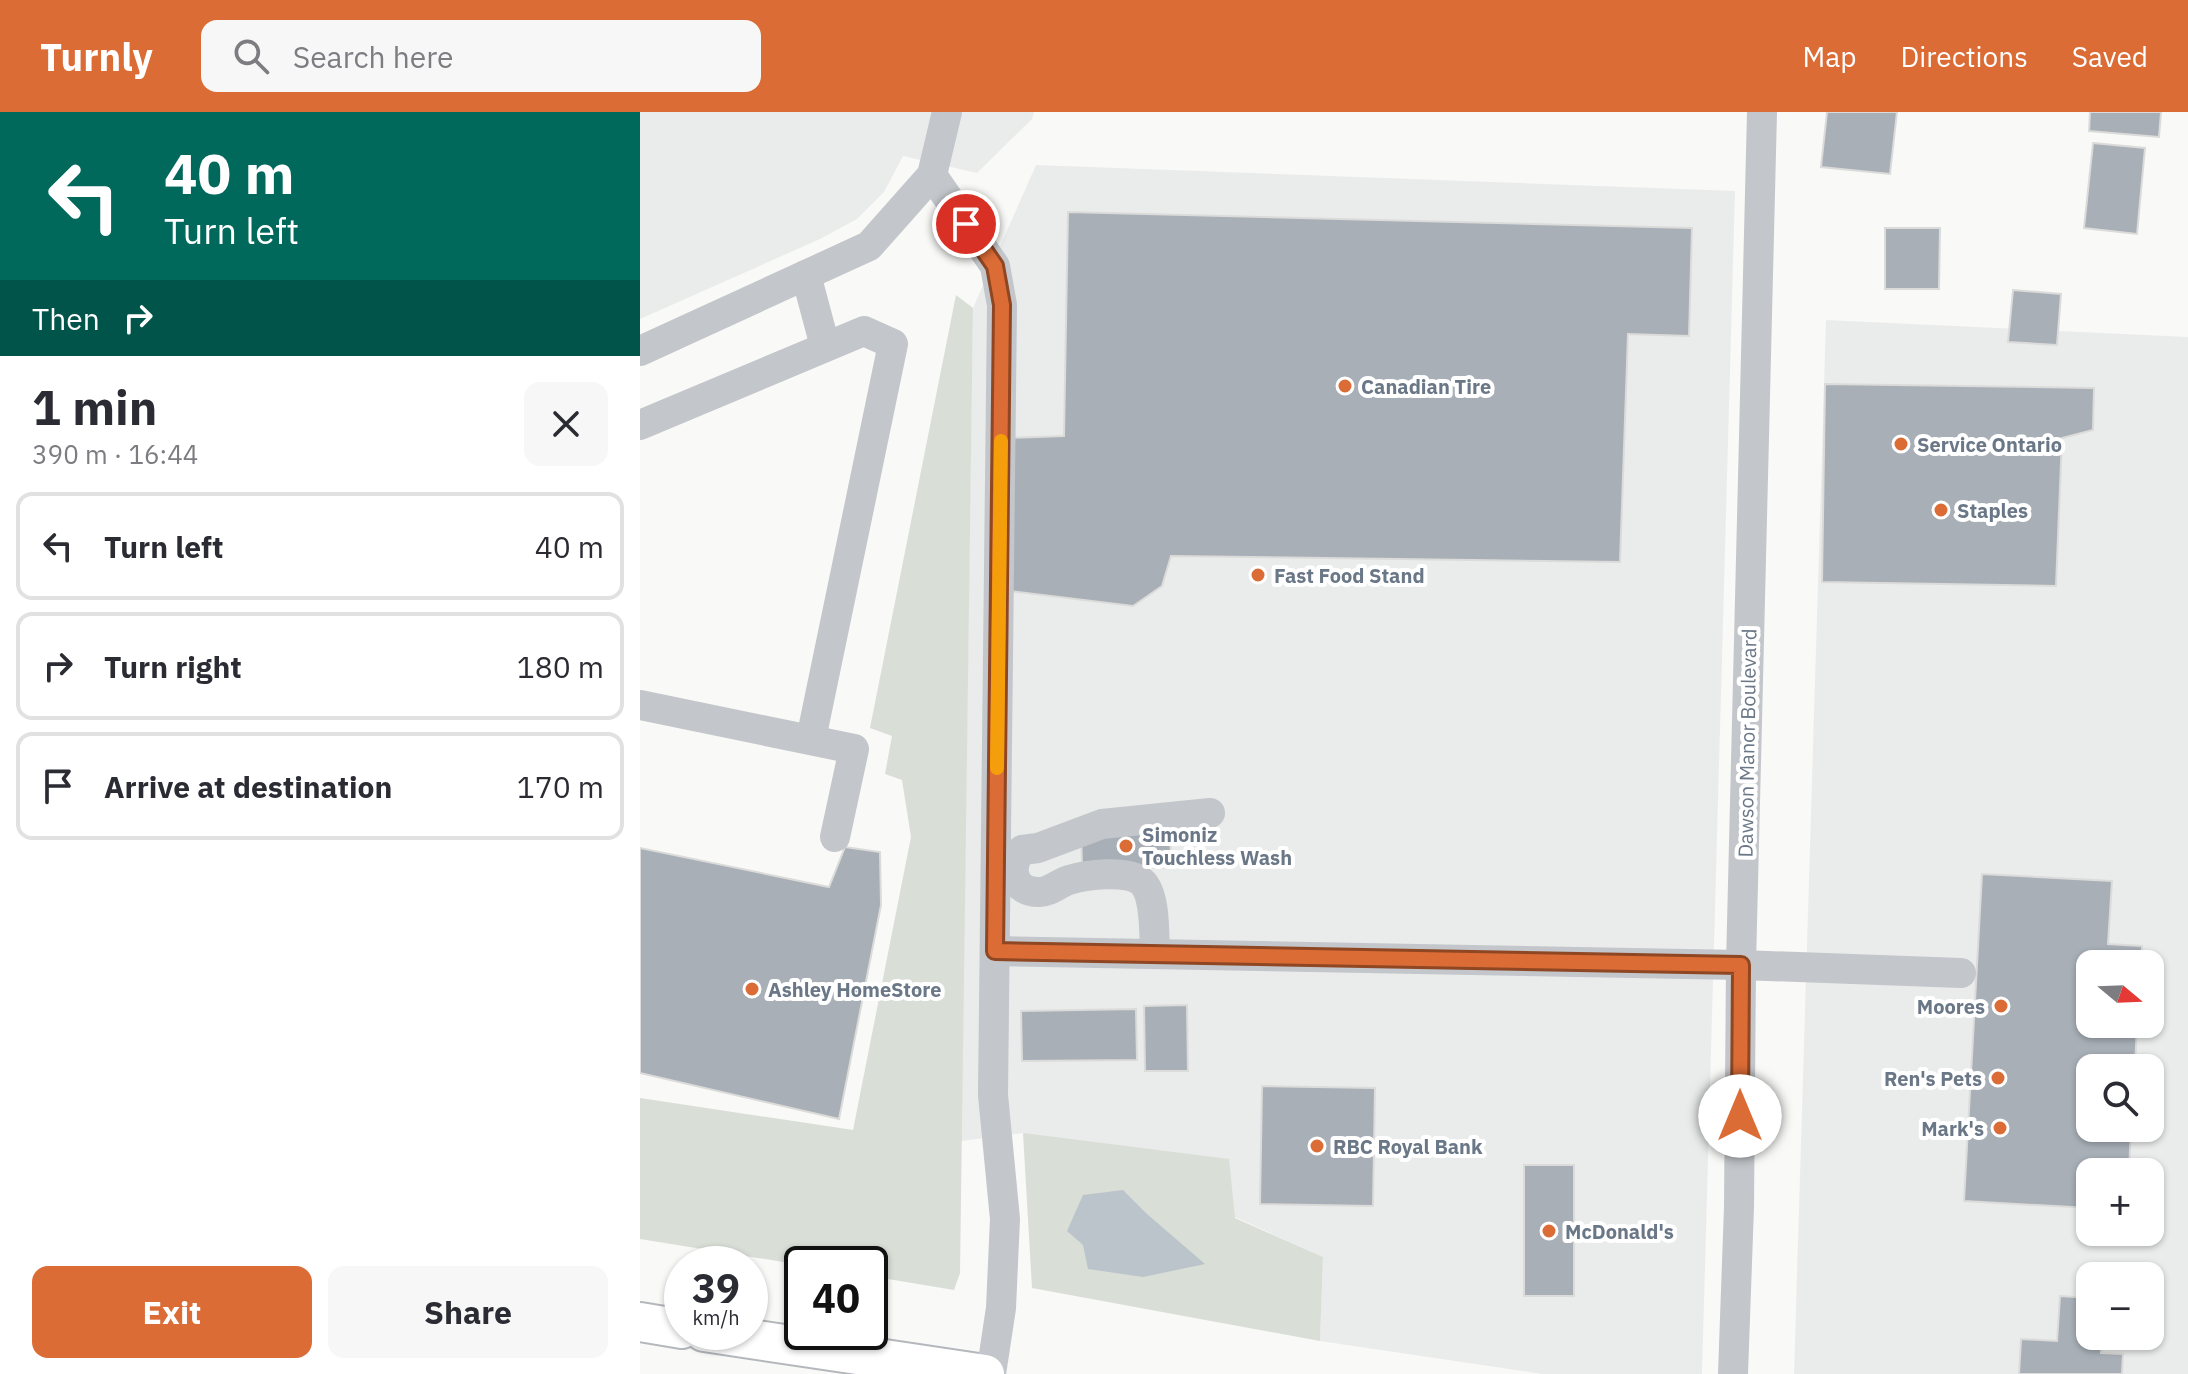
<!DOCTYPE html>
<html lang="en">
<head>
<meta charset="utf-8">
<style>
	body { margin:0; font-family:"IBM Plex Sans",sans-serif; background:#f7f7f7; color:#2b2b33; height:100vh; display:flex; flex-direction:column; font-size:30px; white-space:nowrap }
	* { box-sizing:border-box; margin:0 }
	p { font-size:26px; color:#7c7c81 }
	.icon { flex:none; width:44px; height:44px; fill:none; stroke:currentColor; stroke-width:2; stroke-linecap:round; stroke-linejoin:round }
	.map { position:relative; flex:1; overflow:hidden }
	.panel { display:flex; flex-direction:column; background:#fff; width:640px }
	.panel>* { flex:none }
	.guide { background:#00695c; color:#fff; overflow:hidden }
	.needle { width:52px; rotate:109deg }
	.tools { position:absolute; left:1436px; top:838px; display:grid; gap:16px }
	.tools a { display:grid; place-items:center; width:88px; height:88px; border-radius:16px; background:#fff; box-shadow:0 2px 6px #0004; font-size:40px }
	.speed { position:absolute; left:24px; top:1134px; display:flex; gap:16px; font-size:40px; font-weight:700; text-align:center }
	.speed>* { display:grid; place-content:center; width:104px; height:104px; border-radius:50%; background:#fff; box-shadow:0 2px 6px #0004; line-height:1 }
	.speed small { font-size:20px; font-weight:400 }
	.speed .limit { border:4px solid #111; border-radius:12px; background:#fff; color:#111 }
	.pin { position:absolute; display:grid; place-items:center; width:68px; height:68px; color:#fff; margin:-34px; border:4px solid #fff; border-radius:50%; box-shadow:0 2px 8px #0007 }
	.me { position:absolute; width:88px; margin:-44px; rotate:0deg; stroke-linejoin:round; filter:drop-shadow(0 0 6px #0008) }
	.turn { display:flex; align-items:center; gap:28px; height:168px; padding:0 32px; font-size:36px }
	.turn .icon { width:104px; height:104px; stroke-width:2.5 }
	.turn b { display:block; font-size:56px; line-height:68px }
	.then { display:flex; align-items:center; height:76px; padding:0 32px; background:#0003; gap:16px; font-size:30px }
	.round { display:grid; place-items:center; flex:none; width:84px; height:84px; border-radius:16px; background:#f7f7f7 }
	.head { display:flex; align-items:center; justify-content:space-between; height:136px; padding:0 32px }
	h1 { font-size:48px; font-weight:700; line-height:60px }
	.cta { display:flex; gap:16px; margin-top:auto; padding:16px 32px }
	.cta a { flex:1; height:92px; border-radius:16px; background:#db6c36; color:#fff; font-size:32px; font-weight:700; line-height:92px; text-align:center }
	.cta a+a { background:#f7f7f7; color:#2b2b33 }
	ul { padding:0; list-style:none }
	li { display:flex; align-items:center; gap:24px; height:108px; margin:0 16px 12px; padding:0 16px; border:4px solid #e1e1e2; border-radius:16px }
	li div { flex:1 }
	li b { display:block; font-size:30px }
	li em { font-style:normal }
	header { display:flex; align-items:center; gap:48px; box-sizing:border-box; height:112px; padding:0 40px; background:#db6c36; color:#fff }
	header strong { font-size:38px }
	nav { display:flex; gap:44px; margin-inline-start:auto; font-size:28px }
	.search { width:560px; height:72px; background:#f7f7f7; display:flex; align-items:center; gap:20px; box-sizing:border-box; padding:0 28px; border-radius:16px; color:#7c7c81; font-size:30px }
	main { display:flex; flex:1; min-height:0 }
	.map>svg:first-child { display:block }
</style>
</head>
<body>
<header>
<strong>Turnly</strong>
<div class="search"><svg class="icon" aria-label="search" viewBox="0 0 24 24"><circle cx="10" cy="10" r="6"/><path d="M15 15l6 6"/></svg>Search here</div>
<nav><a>Map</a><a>Directions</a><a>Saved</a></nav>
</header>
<main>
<section class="panel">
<div class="guide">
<div class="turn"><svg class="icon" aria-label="left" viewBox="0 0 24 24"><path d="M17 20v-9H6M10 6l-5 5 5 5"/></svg><div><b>40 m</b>Turn left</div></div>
<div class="then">Then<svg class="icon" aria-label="right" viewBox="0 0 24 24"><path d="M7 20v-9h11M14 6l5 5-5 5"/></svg></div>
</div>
<div class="head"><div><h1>1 min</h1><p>390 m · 16:44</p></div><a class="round"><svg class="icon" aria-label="close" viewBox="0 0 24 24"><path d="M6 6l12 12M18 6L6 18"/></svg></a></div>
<ul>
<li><svg class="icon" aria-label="left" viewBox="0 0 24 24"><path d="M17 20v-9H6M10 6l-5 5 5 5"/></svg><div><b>Turn left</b></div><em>40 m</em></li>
<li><svg class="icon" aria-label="right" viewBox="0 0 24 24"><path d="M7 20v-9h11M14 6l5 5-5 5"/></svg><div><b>Turn right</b></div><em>180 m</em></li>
<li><svg class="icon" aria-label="arrive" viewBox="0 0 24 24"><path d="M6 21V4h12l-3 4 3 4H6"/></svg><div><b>Arrive at destination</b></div><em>170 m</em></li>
</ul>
<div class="cta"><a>Exit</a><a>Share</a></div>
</section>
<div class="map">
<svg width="1548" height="1262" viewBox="0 0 1548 1262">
	<rect width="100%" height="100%" fill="#f9f9f7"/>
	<g fill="#eaebeb" fill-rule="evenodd">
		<polygon points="0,0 394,0 392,7 337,61 263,44 244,80 217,107 180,127 0,207"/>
		<polygon points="396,53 1095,79 1062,1262 902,1262 680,1229 683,1145 595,1105 383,1021 321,1029 333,196"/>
		<path d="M 1186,208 L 1548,225 L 1548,1262 L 1154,1262 ZM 1450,852 L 1510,852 L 1510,912 L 1450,912 ZM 1450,956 L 1510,956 L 1510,1016 L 1450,1016 ZM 1450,1060 L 1510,1060 L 1510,1120 L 1450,1120 ZM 1450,1164 L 1510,1164 L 1510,1224 L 1450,1224 Z"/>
	</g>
	<g fill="#d9ded7">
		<polygon points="316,183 333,196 320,1161 314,1178 230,1164 230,1152 162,1153 0,1127 0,986 213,1018 271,725 262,668 245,662 252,624 230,616"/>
		<polygon points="383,1021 589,1047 595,1106 683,1145 680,1229 392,1176"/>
	</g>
	<polygon fill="#bbc4ca" points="483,1078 507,1102 565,1152 503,1165 448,1157 443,1133 427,1119 443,1083"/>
	<g fill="#a8afb7" stroke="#dbdbda" stroke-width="2">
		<polygon points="1187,0 1257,0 1250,62 1181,55"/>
		<polygon points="1450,0 1521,0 1519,25 1449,19"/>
		<polygon points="1453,31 1505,36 1497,122 1444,116"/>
		<polygon points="428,100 1052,116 1049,224 988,222 980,450 531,444 522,474 493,494 361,478 366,326 424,324"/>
		<polygon points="1245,116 1300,116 1299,177 1245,177"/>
		<polygon points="1373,178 1421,182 1417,233 1368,230"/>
		<polygon points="1185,272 1454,276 1453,318 1422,326 1416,474 1182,470"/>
		<polygon points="530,711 531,755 442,757 441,712"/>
		<polygon points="205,735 240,740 241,793 199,1007 0,961 0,736 189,775"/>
		<polygon points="1342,762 1472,769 1468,832 1502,834 1501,852 1450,852 1450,912 1497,912 1495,956 1450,956 1450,1016 1491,1016 1489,1060 1450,1060 1450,1096 1324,1089"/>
		<polygon points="547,893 548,959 505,959 504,894"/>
		<polygon points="496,897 497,948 382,949 381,899"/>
		<polygon points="622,974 735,976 733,1094 620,1092"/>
		<rect x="884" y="1053" width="50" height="131"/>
		<polygon points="1420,1184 1450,1186 1450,1224 1462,1224 1461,1241 1483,1242 1482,1262 1379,1262 1381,1227 1417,1229"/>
	</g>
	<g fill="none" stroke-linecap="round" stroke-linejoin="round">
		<defs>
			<g id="major">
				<polyline points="0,1210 42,1217"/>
				<polyline points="64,1220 345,1262"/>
			</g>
		</defs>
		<use href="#major" stroke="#b4b8bd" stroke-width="42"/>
		<g stroke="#c3c6ca" stroke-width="30">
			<polyline points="292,63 355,154 362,193 353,983 365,1107 361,1196 351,1262"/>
			<polyline points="166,163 185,234"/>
			<polyline points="0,239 229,134 292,63 307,0"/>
			<polyline points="0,313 224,219 253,232 171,627"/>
			<polyline points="0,593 214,637 195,725"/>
			<polyline points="355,839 1101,853 1321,861"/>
			<path d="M 515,842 C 514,823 516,783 502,770 C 488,757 445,763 429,768 C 419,771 410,780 400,780 C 374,781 366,756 382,738 L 398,736 L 462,712 L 570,701"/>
			<polyline points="1093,1262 1099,1095 1101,853 1122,0"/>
		</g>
		<use href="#major" stroke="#fff" stroke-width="38"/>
	</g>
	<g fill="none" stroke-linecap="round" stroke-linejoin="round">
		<defs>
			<polyline id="route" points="326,112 355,154 362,193 355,839 1101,853 1100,1004"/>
		</defs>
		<use href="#route" stroke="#8e4623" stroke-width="20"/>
		<use href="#route" stroke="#db6c36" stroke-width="14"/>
		<polyline stroke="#f59e0b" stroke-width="14" points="357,656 361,329"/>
	</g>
	<g fill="#db6c36" stroke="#fff" stroke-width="3">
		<circle cx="705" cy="274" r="8"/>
		<circle cx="1261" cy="332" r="8"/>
		<circle cx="1301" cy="398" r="8"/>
		<circle cx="618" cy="463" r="8"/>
		<circle cx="486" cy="734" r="8"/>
		<circle cx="112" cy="877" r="8"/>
		<circle cx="1361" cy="894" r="8"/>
		<circle cx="1358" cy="966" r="8"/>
		<circle cx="1360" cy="1016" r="8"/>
		<circle cx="677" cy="1034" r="8"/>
		<circle cx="909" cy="1119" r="8"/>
	</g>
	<g text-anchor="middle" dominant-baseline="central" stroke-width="8" stroke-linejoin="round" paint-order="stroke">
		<g font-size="20" font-weight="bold" fill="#6a7787" stroke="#fff" text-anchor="start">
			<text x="721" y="274">Canadian Tire</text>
			<text x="1277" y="332">Service Ontario</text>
			<text x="1317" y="398">Staples</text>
			<text x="634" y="463">Fast Food Stand</text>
			<text x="502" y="722">Simoniz<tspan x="502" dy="23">Touchless Wash</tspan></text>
			<text x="128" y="877">Ashley HomeStore</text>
			<text x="1345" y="894" text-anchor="end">Moores</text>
			<text x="1342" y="966" text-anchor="end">Ren's Pets</text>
			<text x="1344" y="1016" text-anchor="end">Mark's</text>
			<text x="693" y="1034">RBC Royal Bank</text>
			<text x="925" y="1119">McDonald's</text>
		</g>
		<g font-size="20" fill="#6a7787" stroke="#fff">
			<text transform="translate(1107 631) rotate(-89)">Dawson Manor Boulevard</text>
		</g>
	</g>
</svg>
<div class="tools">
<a><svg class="needle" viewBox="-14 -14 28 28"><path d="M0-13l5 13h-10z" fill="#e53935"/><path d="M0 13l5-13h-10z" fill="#7c7c81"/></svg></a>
<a><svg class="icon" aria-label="search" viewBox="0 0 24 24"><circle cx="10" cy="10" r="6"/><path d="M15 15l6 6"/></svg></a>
<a>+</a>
<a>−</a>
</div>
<div class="speed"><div>39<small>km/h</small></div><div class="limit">40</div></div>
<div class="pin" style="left:326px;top:112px;background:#d93025"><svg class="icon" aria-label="arrive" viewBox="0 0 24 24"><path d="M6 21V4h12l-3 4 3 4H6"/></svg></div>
<svg class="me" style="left:1100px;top:1004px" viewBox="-20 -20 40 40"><circle r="19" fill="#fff"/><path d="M0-13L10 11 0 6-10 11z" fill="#db6c36"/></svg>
</div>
</main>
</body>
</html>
